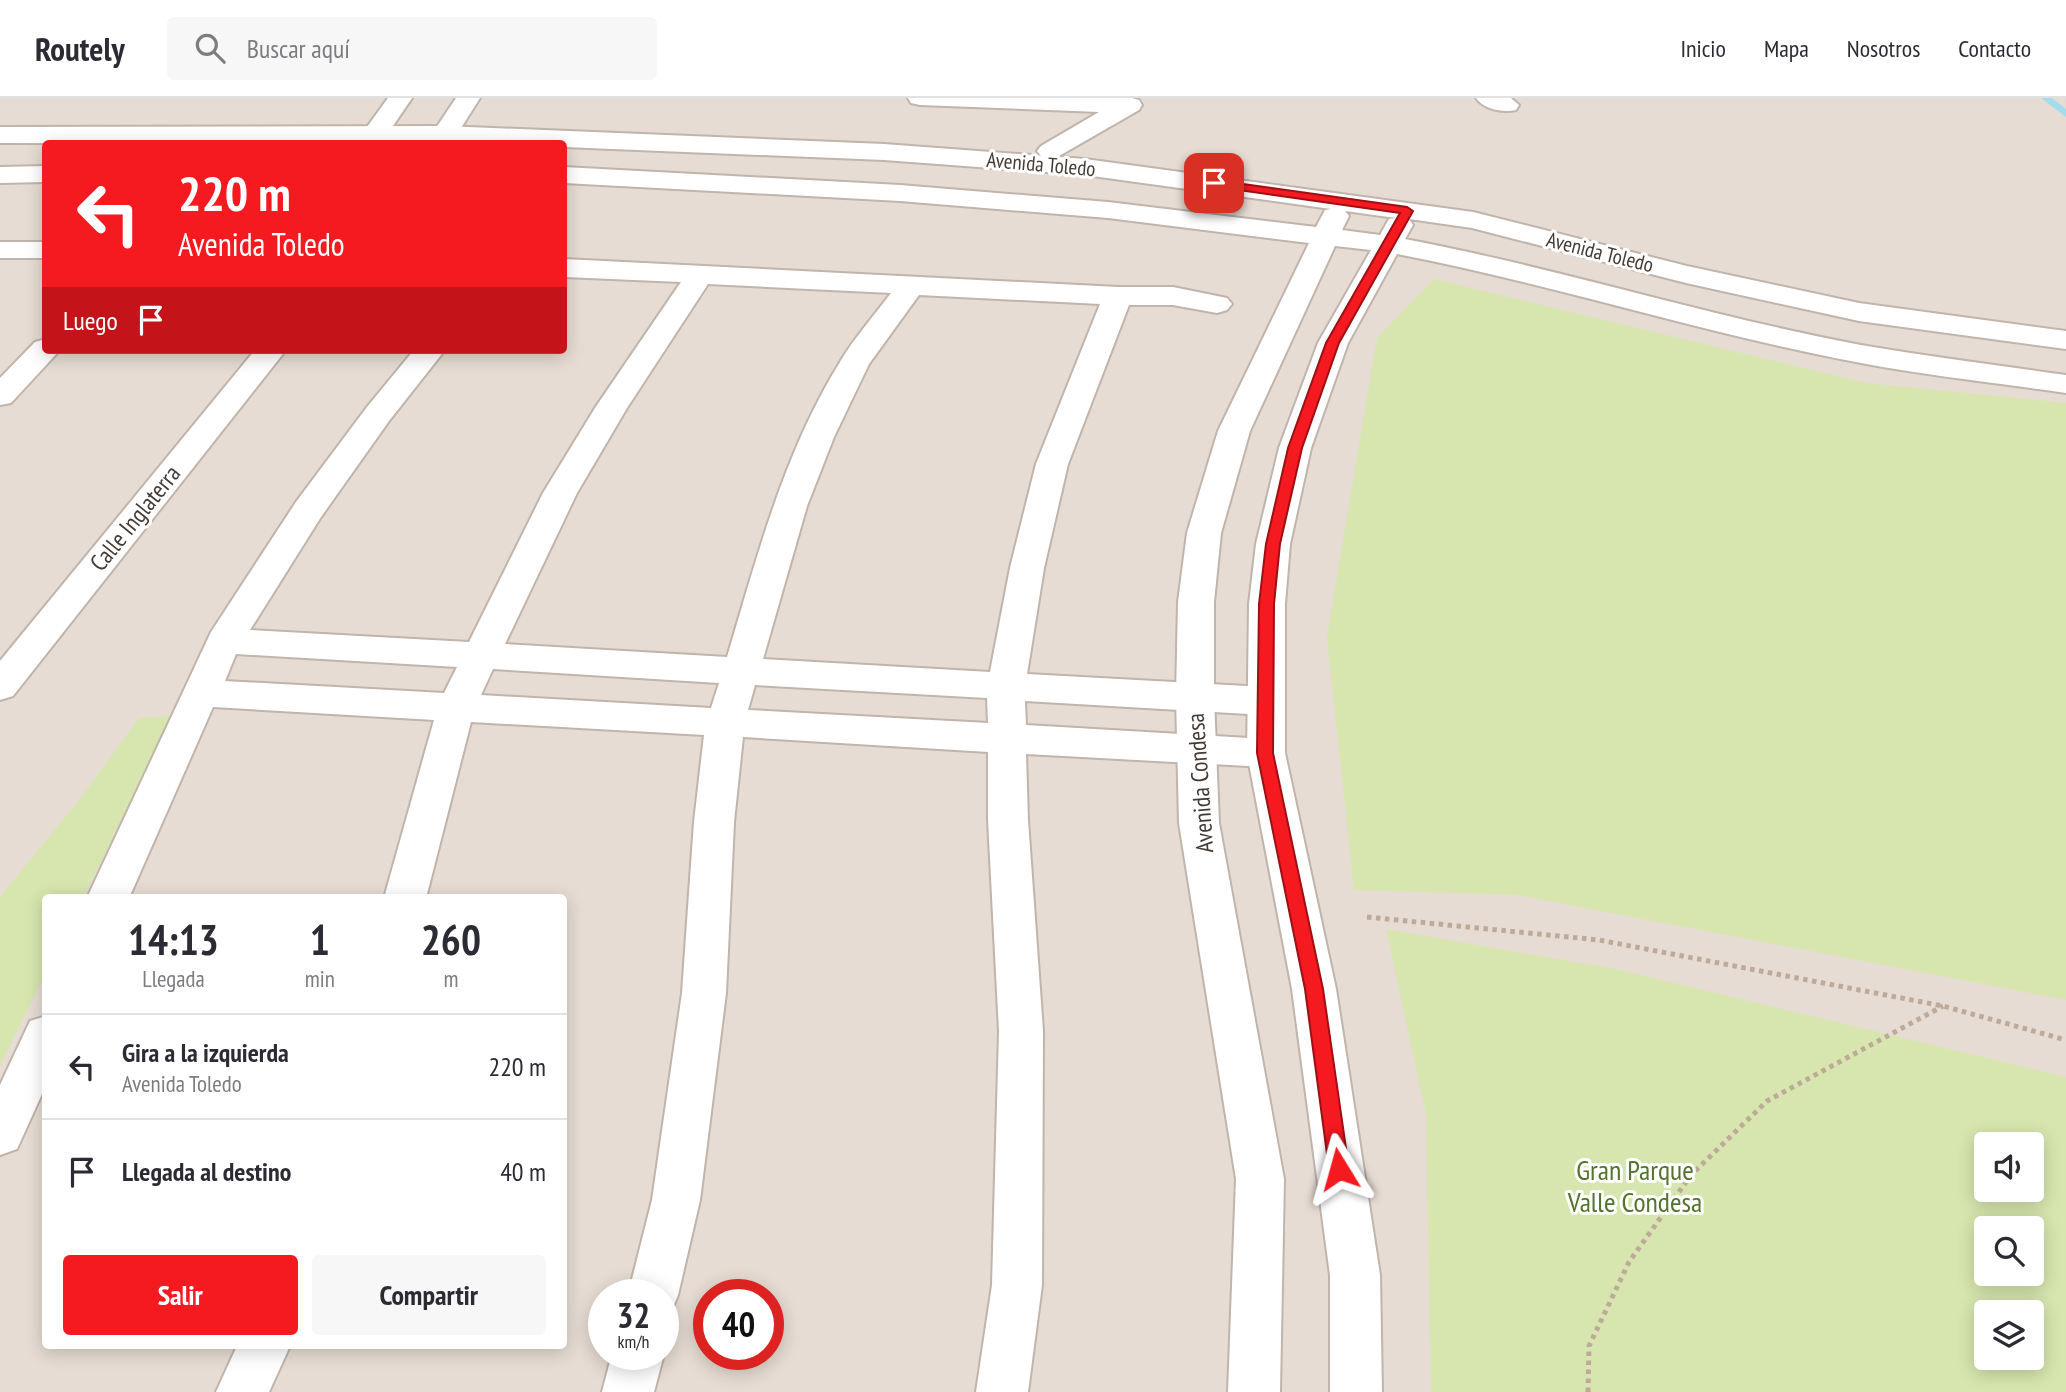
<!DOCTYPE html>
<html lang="es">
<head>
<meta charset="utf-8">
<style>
	body { margin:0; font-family:"PT Sans Narrow",sans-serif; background:#f7f7f7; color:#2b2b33; height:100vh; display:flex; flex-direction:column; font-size:26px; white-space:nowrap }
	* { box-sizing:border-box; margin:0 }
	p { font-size:23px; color:#7c7c81 }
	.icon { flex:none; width:38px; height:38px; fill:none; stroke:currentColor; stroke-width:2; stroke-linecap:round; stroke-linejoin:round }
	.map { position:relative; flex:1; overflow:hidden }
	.side { position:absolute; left:42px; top:796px; width:525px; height:455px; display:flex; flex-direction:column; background:#fff; border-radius:7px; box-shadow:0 4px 18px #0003 }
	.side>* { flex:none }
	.banner { position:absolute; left:42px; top:42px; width:525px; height:214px; border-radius:7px; box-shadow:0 4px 18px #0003; background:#f51920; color:#fff; overflow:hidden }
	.tools { position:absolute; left:1974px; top:1034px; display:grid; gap:14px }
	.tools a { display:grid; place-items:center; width:70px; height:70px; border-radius:7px; background:#fff; box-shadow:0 4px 18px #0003; font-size:35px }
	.speed { position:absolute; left:588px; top:1181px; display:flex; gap:14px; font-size:35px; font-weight:700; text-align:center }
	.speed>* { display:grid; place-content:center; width:91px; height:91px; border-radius:50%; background:#fff; box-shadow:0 4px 18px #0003; line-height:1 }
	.speed small { font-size:18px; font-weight:400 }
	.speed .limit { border:10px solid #d22; background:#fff; color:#111 }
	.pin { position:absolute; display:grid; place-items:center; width:60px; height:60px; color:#fff; margin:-30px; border-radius:14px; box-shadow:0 4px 10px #0006 }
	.me { position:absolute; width:77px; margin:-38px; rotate:352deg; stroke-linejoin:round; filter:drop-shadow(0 0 5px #0008) }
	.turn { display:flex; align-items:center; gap:24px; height:147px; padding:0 21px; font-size:32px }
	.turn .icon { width:91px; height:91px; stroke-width:2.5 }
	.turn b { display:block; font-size:49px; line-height:60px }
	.then { display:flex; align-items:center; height:66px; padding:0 21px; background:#0003; gap:14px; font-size:26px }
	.eta { display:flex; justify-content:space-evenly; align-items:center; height:119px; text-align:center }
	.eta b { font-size:42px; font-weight:600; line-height:49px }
	.cta { display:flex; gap:14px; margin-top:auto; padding:14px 21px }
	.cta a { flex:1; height:80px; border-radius:7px; background:#f51920; color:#fff; font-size:28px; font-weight:600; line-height:80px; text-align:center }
	.cta a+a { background:#f7f7f7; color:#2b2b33 }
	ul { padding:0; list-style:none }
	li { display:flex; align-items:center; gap:21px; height:105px; padding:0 21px; border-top:2px solid #e1e1e2 }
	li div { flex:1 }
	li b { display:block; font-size:26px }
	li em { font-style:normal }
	header { display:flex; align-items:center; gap:42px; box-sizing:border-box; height:98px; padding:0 35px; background:#fff; border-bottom:2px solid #e1e1e2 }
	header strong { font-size:33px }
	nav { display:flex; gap:38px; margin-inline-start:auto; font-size:24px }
	.search { width:490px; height:63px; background:#f7f7f7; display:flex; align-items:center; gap:18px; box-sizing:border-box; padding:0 24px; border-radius:7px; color:#7c7c81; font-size:26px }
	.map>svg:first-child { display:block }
</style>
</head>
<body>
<header>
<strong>Routely</strong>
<div class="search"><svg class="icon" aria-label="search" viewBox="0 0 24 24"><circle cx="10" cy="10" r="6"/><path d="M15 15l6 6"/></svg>Buscar aquí</div>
<nav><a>Inicio</a><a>Mapa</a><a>Nosotros</a><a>Contacto</a></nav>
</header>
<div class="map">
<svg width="2066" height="1294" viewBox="0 0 2066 1294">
	<rect width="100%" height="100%" fill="#f2ece5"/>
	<path fill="#e6dcd3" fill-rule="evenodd" d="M 0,0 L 2066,0 L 2066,1294 L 0,1294 ZM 46,46 L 564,46 L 564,252 L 46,252 ZM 46,800 L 564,800 L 564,1248 L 46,1248 ZM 1986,1046 L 2032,1046 L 2032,1092 L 1986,1092 ZM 1986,1130 L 2032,1130 L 2032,1176 L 1986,1176 ZM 604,1197 L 663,1197 L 663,1256 L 604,1256 ZM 709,1197 L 768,1197 L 768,1256 L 709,1256 ZM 1986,1214 L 2032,1214 L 2032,1260 L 1986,1260 Z"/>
	<g fill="#d7e6ae" fill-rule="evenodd">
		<polygon points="1434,181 1866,285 2066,305 2066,902 1518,797 1354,792 1327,539 1377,240"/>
		<polygon points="173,618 83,800 46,800 45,876 0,968 0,799 81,700 139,620"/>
		<path d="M 1386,831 L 1620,872 L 2066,979 L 2066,1294 L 1431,1294 L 1426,1016 ZM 1986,1046 L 2032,1046 L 2032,1092 L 1986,1092 ZM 1986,1130 L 2032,1130 L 2032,1176 L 1986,1176 ZM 1986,1214 L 2032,1214 L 2032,1260 L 1986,1260 Z"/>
	</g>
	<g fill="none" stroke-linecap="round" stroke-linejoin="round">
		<polygon fill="#a2ddee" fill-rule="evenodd" points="2041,0 2052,0 2066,11 2066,19"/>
		<defs>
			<g id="minor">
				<polygon points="388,0 412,0 384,41 375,44 366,41 362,36"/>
				<polygon points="456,0 480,0 454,41 445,44 436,41 432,36"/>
				<polygon points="908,0 1132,0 1139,2 1142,7 1139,12 1059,58 1050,61 1041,58 1037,53 1041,48 1099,14 920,7 911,5"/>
				<path d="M 1476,0 L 1511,0 L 1519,7 L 1516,12 C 1503,15 1483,11 1476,0 Z"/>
				<rect x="0" y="144" width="46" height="16"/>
				<path d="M 564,161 L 1118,189 L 1173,189 L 1227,200 L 1232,206 L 1227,212 L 1217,215 L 1173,207 L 1129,207 L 1068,366 L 1044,470 L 1027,576 L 1265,589 L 1278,593 L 1284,603 L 1278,613 L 1265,617 L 1025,603 L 1026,627 L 1266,641 L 1280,645 L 1285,655 L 1280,665 L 1266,669 L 1026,656 L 1028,722 L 1043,933 L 1042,1187 L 1028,1294 L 976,1294 L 992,1187 L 999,933 L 988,722 L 988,654 L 743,639 L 734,724 L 726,895 L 700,1102 L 678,1197 L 671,1214 L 663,1217 L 663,1197 L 628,1197 L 652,1102 L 682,895 L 694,724 L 704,637 L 471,624 L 426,800 L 384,800 L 434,622 L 213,609 L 129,800 L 87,800 L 211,534 L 296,404 L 367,309 L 414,252 L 445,252 L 389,323 L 321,419 L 250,532 L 469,544 L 543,395 L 595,310 L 681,184 L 564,179 ZM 708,186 L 891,195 C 874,218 854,240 840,264 C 784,354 757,459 727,559 L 505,546 L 577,395 L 627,310 ZM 919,197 L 1100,206 L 1036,366 L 1010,470 L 990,574 L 763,561 L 807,408 L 834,339 L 869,266 ZM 236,556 L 457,569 L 444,595 L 225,583 ZM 493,571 L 719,585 L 711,610 L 481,597 ZM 755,587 L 987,600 L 988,625 L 748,612 Z"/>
				<polygon points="46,241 46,252 60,252 11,305 0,307 0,280 35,244"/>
				<polygon points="255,252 286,252 13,598 0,602 0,563"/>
				<polygon points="46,918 46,987 17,1051 0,1057 0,987 30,923"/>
				<polygon points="237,1248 290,1248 269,1294 216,1294"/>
				<polygon points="663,1255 664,1256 654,1294 602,1294 612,1256"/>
			</g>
			<g id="tertiary">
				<path d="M 445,28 L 884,46 L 1085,61 L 1473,114 L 1687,168 L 1859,205 L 2066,233 L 2066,251 L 1859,223 L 1686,185 L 1472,130 L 1409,121 L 1413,127 L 1405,141 C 1558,170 1707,218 1861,247 C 1929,259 1998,267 2066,277 L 2066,295 C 1998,285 1929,278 1861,265 C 1705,236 1553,186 1397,156 L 1348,245 L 1311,350 L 1290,446 L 1285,506 L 1285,655 L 1336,891 L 1380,1177 L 1382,1294 L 1330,1294 L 1330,1177 L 1292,891 L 1247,655 L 1249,506 L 1256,446 L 1279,350 L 1318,245 L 1371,152 L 1335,148 L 1250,333 L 1221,435 L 1214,504 L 1214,599 L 1219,725 L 1284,1081 L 1280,1294 L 1228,1294 L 1236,1081 L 1179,725 L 1176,599 L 1178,504 L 1187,435 L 1218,333 L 1309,145 L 1108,120 L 900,103 L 564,85 L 564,69 L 900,87 L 1108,104 L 1316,129 L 1325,112 L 1331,111 L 1085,77 L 884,62 L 564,49 L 564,46 L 0,45 L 0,29 ZM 1345,113 L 1396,120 L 1389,121 L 1380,137 L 1342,132 L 1349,118 Z"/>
				<polygon points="46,68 46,84 0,85 0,69"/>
			</g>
		</defs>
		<use href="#minor" stroke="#c0b4ab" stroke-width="4"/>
		<use href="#tertiary" stroke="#c0b4ab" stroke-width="4"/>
		<g stroke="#bfaa99" stroke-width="5" stroke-dasharray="4.5 4.5" stroke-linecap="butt">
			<polyline points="1367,819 1599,842 1943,908 2066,942"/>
			<polyline points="1588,1294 1589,1248 1629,1164 1691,1077 1767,1003 1943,908"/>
		</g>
		<use href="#minor" fill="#fff" fill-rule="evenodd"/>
		<use href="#tertiary" fill="#fff" fill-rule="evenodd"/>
	</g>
	<polygon fill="#f51920" stroke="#9f1015" stroke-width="2" points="1214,82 1407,109 1413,113 1339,245 1302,350 1280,446 1274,506 1273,655 1323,891 1349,1071 1346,1078 1339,1080 1332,1078 1329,1071 1305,891 1257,655 1259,506 1266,446 1288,350 1326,245 1400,115 1210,88 1210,83"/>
	<g text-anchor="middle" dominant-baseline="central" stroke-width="6" stroke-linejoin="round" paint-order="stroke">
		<g font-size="21" fill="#443b35" stroke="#fff">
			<text transform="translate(1041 66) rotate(5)">Avenida Toledo</text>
			<text transform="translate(1600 154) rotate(14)">Avenida Toledo</text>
		</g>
		<g font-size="24" fill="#443b35" stroke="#fff">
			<text transform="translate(135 420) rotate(-51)">Calle Inglaterra</text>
			<text transform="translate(1200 685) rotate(-94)">Avenida Condesa</text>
		</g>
		<g font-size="28" fill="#53742a" stroke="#fff">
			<text x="1635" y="1071">Gran Parque<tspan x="1635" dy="32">Valle Condesa</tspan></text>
		</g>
	</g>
</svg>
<div class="tools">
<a><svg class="icon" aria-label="sound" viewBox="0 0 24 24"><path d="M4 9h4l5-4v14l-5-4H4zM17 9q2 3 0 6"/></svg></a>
<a><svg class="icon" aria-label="search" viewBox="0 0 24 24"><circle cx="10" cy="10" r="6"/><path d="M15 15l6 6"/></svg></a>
<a><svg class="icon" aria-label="layers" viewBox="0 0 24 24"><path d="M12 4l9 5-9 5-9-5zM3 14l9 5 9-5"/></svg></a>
</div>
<div class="speed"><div>32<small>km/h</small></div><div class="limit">40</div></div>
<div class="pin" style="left:1214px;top:85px;background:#d93025"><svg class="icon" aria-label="arrive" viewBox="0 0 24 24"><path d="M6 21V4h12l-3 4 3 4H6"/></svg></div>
<svg class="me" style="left:1339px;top:1071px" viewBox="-20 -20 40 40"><path d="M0-17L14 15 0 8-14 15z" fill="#f51920" stroke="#fff" stroke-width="4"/></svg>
<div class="banner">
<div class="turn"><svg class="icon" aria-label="left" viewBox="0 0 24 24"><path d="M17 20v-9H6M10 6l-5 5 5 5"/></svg><div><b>220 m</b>Avenida Toledo</div></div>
<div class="then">Luego<svg class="icon" aria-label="arrive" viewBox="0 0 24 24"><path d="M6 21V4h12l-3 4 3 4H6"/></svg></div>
</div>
<section class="side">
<div class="eta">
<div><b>14:13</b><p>Llegada</p></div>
<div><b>1</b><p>min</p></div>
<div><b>260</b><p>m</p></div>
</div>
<ul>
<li><svg class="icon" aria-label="left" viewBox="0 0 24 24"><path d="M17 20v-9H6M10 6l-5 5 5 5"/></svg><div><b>Gira a la izquierda</b><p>Avenida Toledo</p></div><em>220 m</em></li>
<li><svg class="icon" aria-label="arrive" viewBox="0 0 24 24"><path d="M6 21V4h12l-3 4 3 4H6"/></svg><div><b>Llegada al destino</b></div><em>40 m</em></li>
</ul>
<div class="cta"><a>Salir</a><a>Compartir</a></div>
</section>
</div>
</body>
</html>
